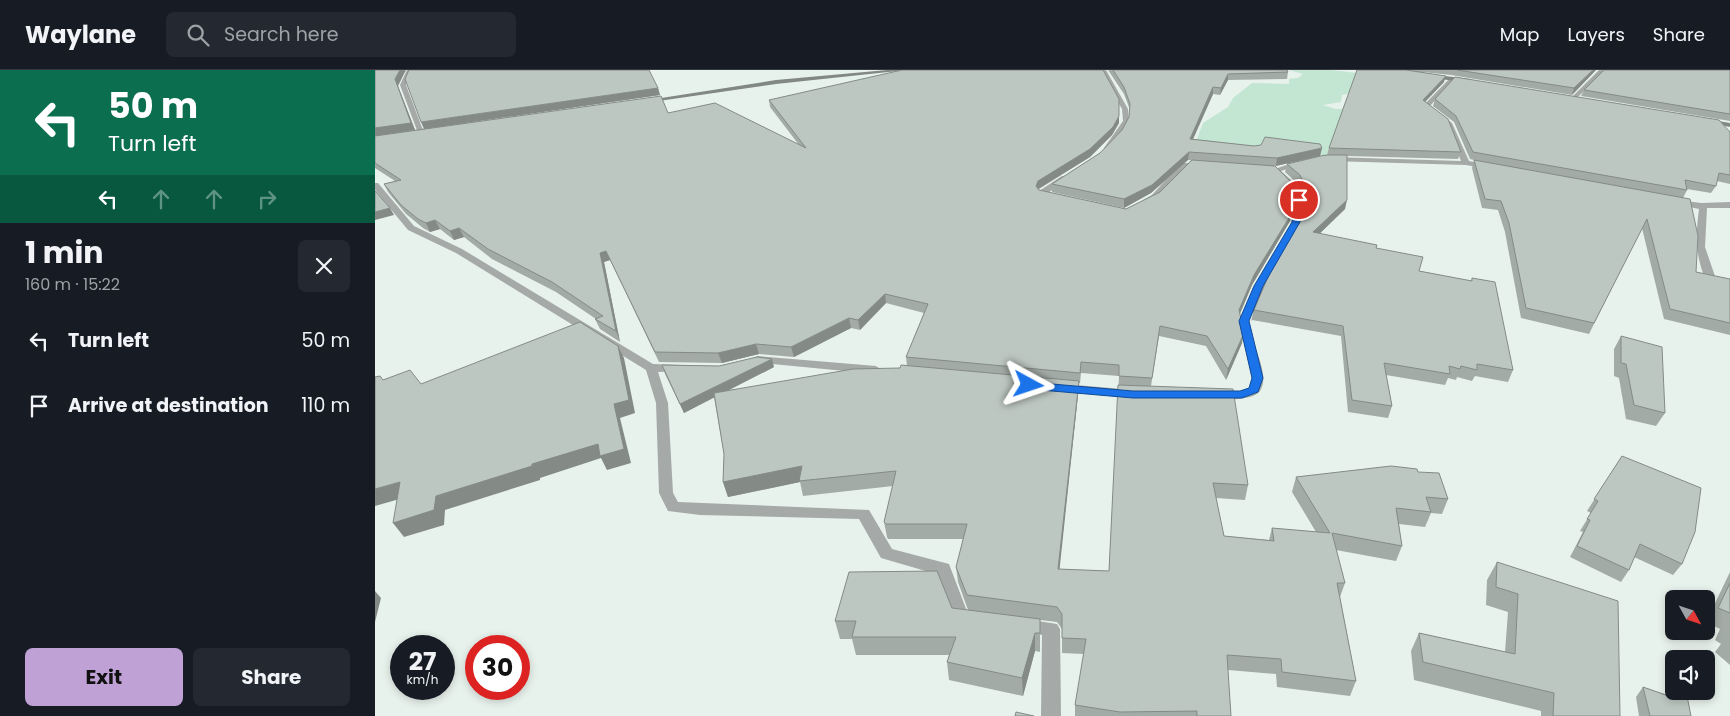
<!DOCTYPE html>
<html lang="en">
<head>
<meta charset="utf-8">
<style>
	body { margin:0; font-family:Poppins,sans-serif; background:#242831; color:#f1f3f6; height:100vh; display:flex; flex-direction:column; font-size:19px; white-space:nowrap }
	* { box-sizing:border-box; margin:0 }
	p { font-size:16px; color:#9ea1a6 }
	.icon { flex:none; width:28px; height:28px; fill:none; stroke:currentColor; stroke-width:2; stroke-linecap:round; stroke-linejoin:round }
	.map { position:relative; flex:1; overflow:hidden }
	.panel { display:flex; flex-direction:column; background:#171b24; width:375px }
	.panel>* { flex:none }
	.hud { background:#0b6e4f; color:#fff; overflow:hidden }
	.needle { width:32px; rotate:130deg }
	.controls { position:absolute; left:1290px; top:520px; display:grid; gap:10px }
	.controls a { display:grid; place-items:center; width:50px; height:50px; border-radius:8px; background:#171b24; box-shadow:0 2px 8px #0003; font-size:25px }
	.speed { position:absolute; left:15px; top:565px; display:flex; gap:10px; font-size:25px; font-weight:700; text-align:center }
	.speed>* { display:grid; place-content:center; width:65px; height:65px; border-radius:50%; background:#171b24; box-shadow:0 2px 8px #0003; line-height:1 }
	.speed small { font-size:12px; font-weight:400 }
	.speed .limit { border:8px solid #d22; background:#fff; color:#111 }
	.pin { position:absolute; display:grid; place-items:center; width:42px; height:42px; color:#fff; margin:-21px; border:2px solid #fff; border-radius:50%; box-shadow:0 1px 5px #0007 }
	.me { position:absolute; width:55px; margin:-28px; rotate:95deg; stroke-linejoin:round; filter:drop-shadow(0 0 4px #0008) }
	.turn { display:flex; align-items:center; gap:18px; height:105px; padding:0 25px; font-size:22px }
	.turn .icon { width:65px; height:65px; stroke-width:2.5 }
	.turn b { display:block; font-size:35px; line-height:42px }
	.lanes { display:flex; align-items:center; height:48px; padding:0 25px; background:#0003; justify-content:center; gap:25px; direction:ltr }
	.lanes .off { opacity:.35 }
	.round { display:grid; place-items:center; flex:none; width:52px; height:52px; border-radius:8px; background:#242831 }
	.head { display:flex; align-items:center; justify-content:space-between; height:85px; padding:0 25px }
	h1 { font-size:30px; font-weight:700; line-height:38px }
	.button { display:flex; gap:10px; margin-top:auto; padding:10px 25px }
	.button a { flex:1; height:58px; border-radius:8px; background:#c0a1d6; color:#111; font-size:20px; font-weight:700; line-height:58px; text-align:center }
	.button a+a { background:#242831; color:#f1f3f6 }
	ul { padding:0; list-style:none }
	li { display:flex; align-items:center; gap:15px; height:65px; padding:0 25px }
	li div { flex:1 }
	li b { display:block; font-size:19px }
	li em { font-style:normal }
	header { display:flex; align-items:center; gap:30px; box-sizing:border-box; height:70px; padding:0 25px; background:#171b24; border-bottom:1px solid #363941 }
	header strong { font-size:24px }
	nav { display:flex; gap:28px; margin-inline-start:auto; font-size:18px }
	.search { width:350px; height:45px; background:#242831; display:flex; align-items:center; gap:12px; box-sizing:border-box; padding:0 18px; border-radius:8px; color:#9ea1a6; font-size:19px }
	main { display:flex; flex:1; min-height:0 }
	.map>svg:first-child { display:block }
</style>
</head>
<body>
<header>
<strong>Waylane</strong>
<div class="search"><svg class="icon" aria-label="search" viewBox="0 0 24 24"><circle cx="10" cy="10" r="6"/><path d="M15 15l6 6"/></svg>Search here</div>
<nav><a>Map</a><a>Layers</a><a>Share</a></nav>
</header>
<main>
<section class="panel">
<div class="hud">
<div class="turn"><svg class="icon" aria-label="left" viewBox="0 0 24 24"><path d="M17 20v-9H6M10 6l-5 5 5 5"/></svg><div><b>50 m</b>Turn left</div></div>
<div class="lanes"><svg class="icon" aria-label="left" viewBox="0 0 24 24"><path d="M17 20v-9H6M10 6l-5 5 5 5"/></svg><svg class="icon off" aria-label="ahead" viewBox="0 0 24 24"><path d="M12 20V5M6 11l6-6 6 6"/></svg><svg class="icon off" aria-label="ahead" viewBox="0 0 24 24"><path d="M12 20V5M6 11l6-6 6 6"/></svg><svg class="icon off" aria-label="right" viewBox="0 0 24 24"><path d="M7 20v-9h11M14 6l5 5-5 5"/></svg></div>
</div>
<div class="head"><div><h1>1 min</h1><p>160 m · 15:22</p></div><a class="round"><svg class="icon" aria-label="close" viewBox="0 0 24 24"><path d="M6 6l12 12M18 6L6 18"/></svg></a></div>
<ul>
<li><svg class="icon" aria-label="left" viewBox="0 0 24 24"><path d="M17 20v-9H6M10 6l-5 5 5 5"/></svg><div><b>Turn left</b></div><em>50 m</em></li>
<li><svg class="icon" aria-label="arrive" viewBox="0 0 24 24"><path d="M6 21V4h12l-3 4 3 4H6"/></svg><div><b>Arrive at destination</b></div><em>110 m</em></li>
</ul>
<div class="button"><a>Exit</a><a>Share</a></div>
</section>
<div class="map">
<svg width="1355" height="646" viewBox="0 0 1355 646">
	<rect width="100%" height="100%" fill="#e8f2ec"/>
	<path fill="#c3e6d2" d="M 914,0 L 956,0 L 982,3 L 997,19 L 967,25 L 966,32 L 948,35 L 961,39 L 996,38 L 984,84 C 930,88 874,86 822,69 L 828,53 L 853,37 L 858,28 L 877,13 L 914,14 L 914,9 L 923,8 L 928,4 Z"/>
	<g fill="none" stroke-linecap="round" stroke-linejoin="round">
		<g fill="#a5a9a7" fill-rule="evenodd">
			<polygon points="32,0 38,0 31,15 49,63 46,65 43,63 25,15"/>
			<polygon points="725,0 731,0 753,39 754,51 736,80 733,80 729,78 748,51 747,39"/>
			<polygon points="1224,0 1230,0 1201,29 1197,29 1197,27"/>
			<polygon points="1076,7 1078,10 1055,36 1077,53 1094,91 1118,96 1118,100 1091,95 956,91 952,89 956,87 1086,91 1072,55 1048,36"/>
			<path d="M 923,91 L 930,93 L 906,101 C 915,109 927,118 928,131 C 930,158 895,203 883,230 C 881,236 875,245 874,251 C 873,270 897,303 885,321 C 878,331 848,330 838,328 L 836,325 L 838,322 L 865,321 L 874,318 L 877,308 L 864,251 L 879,216 L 917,152 L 920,130 L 915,118 L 897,100 Z"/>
			<path d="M 806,93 L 829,93 L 833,95 L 829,97 L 811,97 C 801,108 785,136 768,134 L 768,130 L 777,125 Z"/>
			<polygon points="687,106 694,108 673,123 681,126 681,130 675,130 664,125 664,121"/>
			<polygon points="0,113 3,113 39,156 87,179 278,294 307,295 309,298 307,301 283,302 293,333 298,423 303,432 494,440 517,479 574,494 593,544 596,545 599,550 596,555 590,557 580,554 561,504 506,488 484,449 325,445 293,441 284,423 281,333 271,300 81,183 33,160 0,120"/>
			<path d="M 1296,129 L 1326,133 L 1355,132 L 1355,138 L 1332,138 L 1330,177 L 1342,212 L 1341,214 L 1337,215 C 1331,213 1330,208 1328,203 C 1320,181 1321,162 1324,139 L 1296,133 Z"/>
			<polygon points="382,286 501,296 507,300 501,304 378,292 376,290"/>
			<polygon points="688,314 760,320 766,324 760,328 684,321 682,318"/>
			<polygon points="650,549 682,554 685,559 686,646 666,646 667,565 644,561 641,556 644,551"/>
		</g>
		<g fill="#828884" fill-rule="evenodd">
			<polygon points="512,0 532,0 401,14 270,33 267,31 401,10"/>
			<polygon points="1053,4 1095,9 1098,11 1095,13 1051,7"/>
			<polygon points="1332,49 1355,53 1355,57 1330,52 1330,50"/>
		</g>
	</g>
	<g fill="#a3aba6" fill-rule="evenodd">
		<path d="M 0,0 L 23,16 L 40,60 L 283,18 L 285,25 L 88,53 L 293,43 L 424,75 L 395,37 L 394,30 L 744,53 L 737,65 L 715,87 L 664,119 L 664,120 L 751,139 L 785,122 L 816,90 L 813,90 L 776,123 L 749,138 L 677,122 L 677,114 L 725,83 L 747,60 L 754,47 L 755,40 L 749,24 L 733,0 L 912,0 L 913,2 L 912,9 L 853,10 L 845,25 L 838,24 L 818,69 L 879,76 L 947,78 L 945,86 L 900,96 L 917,143 L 915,151 L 877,215 L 865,244 L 867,273 L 851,310 L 831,276 L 784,266 L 776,316 L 873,415 L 870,430 L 841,428 L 849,466 L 894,470 L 897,458 L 941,462 L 917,422 L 921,407 L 1043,402 L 1073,429 L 1067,444 L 1056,443 L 1050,457 L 1024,454 L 1027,476 L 1021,491 L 961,480 L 970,513 L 965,527 L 981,611 L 975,626 L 902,617 L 901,604 L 853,600 L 856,646 L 700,646 L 700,635 L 709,584 L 687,583 L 687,559 L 682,552 L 665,550 L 665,582 L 660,581 L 648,626 L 574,610 L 572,592 L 574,585 L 481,585 L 477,569 L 465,569 L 460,551 L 577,538 L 593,540 L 583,512 L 581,497 L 588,469 L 513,469 L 512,467 L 509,452 L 518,416 L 428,426 L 425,412 L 353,427 L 348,412 L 349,384 L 339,327 L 309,343 L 290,304 L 287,295 L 399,297 L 354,320 L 525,298 L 532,296 L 531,287 L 549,243 L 511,233 L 485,260 L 476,258 L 419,287 L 384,284 L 347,293 L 284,292 L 235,190 L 229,192 L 245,272 L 225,259 L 220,249 L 221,249 L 181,222 L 117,189 L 89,167 L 79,170 L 65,159 L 55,162 L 48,158 L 31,144 L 13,122 L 9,114 L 20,111 L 0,98 ZM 706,303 L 744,306 L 734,501 L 684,499 L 703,325 L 704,313 L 705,313 Z"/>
		<polygon points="982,0 1221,0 1197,25 1076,5 1048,2 1069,12 1050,32 1086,82 1083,89 972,86 970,139 944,164 1001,178 1044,201 1096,211 1097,208 1138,300 1133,312 1100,306 1097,311 1082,307 1081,310 1073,308 1070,315 1011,305 1017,336 1013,348 973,342 966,266 877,250 876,252 878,242 928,145 930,129 923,114 910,102 912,94 950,86 952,85 954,78"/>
		<polygon points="1355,0 1355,51 1206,26 1209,20"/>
		<polygon points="1060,29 1355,62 1355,114 1342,111 1341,116 1336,123 1312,119 1312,120 1308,128 1321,202 1355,209 1355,265 1289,249 1267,158 1214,264 1146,248 1130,162 1123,140 1107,138 1097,98 1099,90 1095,89 1079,52 1058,36"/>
		<polygon points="1246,266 1290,343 1281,356 1251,349 1244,308 1239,306 1239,279"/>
		<polygon points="1247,386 1307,494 1298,505 1259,487 1254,500 1246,512 1195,487 1208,462 1205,461 1216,443 1212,441"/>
		<polygon points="1122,492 1245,646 1166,646 1166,641 1039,610 1036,581 1044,563 1130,582 1133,542 1111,535 1112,510"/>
		<polygon points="1355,502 1355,595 1340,582 1346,574 1340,570 1345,559 1331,552"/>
		<polygon points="1268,617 1296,626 1299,620 1299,621 1311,621 1316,646 1264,646 1261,627"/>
	</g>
	<g fill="#848b87">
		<polygon points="25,0 31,0 23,16 40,60 0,66 0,58 20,9"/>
		<polygon points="1218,0 1221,0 1197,25 1199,18"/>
		<polygon points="853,4 853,10 845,25 846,18"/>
		<polygon points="1071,6 1069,12 1046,36 1048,30"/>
		<polygon points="838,17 838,24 815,76 815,69"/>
		<polygon points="283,18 285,25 49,59 46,52"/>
		<polygon points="744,46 744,53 737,65 715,87 663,119 661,116 663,111"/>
		<polygon points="947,78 945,86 901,96 902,88"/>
		<polygon points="814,82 813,90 776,123 749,138 749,129"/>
		<polygon points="972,130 970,139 936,172 938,162"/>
		<polygon points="15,138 19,145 0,150 0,142"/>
		<polygon points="917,143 915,151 877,215 862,250 864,240 879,205"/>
		<polygon points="60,150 65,159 55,162 51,153"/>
		<polygon points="84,158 89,167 79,170 75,161"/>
		<polygon points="231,181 235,190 229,192 245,272 241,261 225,183"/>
		<polygon points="510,224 511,233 485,260 483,250"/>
		<polygon points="474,248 476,258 419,287 416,277"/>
		<polygon points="869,263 867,273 851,310 853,299"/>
		<polygon points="381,274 384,284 347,293 343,283"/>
		<polygon points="243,276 249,288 260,343 245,348 256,393 232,400 226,388 165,408 165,410 70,440 69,455 29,467 18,453 61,426 157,394 239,334"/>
		<polygon points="397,289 399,297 309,343 305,334"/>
		<polygon points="704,311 703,325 683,514 683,499"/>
		<polygon points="427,396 425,412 353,427 348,412"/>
		<polygon points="25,412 35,426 0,436 0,419"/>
		<polygon points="0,521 6,528 0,552"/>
		<polygon points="660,563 660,581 648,626 647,608"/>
	</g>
	<g fill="#bdc7c1" stroke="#848b87">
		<polygon points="0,0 25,0 20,9 36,53 0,58"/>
		<polygon points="34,0 274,0 283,18 46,52 30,9"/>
		<polygon points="527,0 728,0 744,29 744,46 738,57 715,79 663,111 661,116 664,120 751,139 785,122 817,90 900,96 915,111 920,122 917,143 879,205 864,240 869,263 853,299 832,266 785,256 777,308 744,306 744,295 706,292 705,303 531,287 553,234 510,224 483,250 474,248 416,277 381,274 343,283 280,282 231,181 225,183 241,261 220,249 228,246 177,212 113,179 84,158 75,161 60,150 51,153 43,149 26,135 9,114 26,110 0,93 0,66 286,26 293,43 340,33 431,78 394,30"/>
		<polygon points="738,0 912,0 913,2 853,4 846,18 838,17 815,69 879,76 886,75 890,67 945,74 947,78 902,88 814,82 777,115 749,129 677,114 725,83 747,60 754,47 755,34 749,17"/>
		<polygon points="982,0 1031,0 1071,6 1048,30 1073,49 1086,82 954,78"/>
		<polygon points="1082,0 1218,0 1199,18"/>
		<polygon points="1229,0 1355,0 1355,44 1209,20"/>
		<polygon points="1080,7 1344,50 1355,62 1355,105 1344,103 1341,116 1310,110 1312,120 1098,82 1081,46 1060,29"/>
		<polygon points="950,85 950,86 951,85 972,85 972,130 938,162 1002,175 1001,178 1048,187 1044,201 1097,211 1097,208 1120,212 1138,300 1102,294 1102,300 1086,296 1085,299 1074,296 1075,304 1009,293 1017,336 977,330 968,256 879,240 878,242 893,207 929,143 932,120 925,105 912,94"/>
		<polygon points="1099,90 1315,129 1323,166 1321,202 1355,209 1355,253 1295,239 1272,149 1219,253 1151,238 1134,153 1126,131 1110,129"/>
		<polygon points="0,121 15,138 0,142"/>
		<polygon points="205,252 243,276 254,330 239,334 249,379 225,386 223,374 157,394 157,396 61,426 59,440 18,453 25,412 0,419 0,307 5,306 8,310 35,300 46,314"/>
		<polygon points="1246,266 1287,277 1290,343 1259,335 1251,294 1246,293"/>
		<polygon points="382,287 397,289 305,334 287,295 344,296"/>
		<polygon points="526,295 704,311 683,499 734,501 743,315 858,319 873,415 838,413 849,466 899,471 897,458 955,463 921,407 1016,396 1042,399 1043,402 1064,403 1073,429 1051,427 1056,442 1021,438 1027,476 957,463 970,513 962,513 981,611 907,602 906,589 852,585 856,646 822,646 822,641 745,642 700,635 711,569 687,568 687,544 682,537 592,525 581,497 592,454 511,454 509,452 521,401 424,411 427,396 348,412 349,384 339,323 478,299 525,298"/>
		<polygon points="1247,386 1326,418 1320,462 1307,494 1265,474 1254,500 1202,476 1215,450 1212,449 1223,431 1219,429"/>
		<polygon points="1122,492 1243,531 1245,646 1178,646 1179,623 1048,592 1044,563 1140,584 1143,524 1121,517"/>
		<polygon points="562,501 577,538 665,549 665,563 660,563 647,608 572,592 581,567 477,567 481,551 460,551 474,502"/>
		<polygon points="1355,513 1355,543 1343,538"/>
		<polygon points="1268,617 1299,628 1302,621 1311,621 1316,646 1275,646"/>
		<polygon points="641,642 659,646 640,646"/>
	</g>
	<polygon fill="#1a73e8" stroke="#114b97" points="924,128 928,130 925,152 888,216 874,251 888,308 883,322 867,328 758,328 654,319 649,315 654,312 758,321 865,321 874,318 877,308 864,251 879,216 917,152 920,130"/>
</svg>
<div class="controls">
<a><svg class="needle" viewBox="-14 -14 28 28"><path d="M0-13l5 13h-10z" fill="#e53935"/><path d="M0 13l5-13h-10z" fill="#9ea1a6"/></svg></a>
<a><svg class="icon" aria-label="sound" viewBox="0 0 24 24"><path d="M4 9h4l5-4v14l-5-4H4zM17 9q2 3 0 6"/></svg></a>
</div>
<div class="speed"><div>27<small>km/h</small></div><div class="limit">30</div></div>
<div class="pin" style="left:924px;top:130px;background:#d93025"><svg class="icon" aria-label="arrive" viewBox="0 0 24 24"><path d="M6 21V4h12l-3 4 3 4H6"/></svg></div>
<svg class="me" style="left:654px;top:315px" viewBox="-20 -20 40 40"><path d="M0-17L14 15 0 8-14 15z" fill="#1a73e8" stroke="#fff" stroke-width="4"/></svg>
</div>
</main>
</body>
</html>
